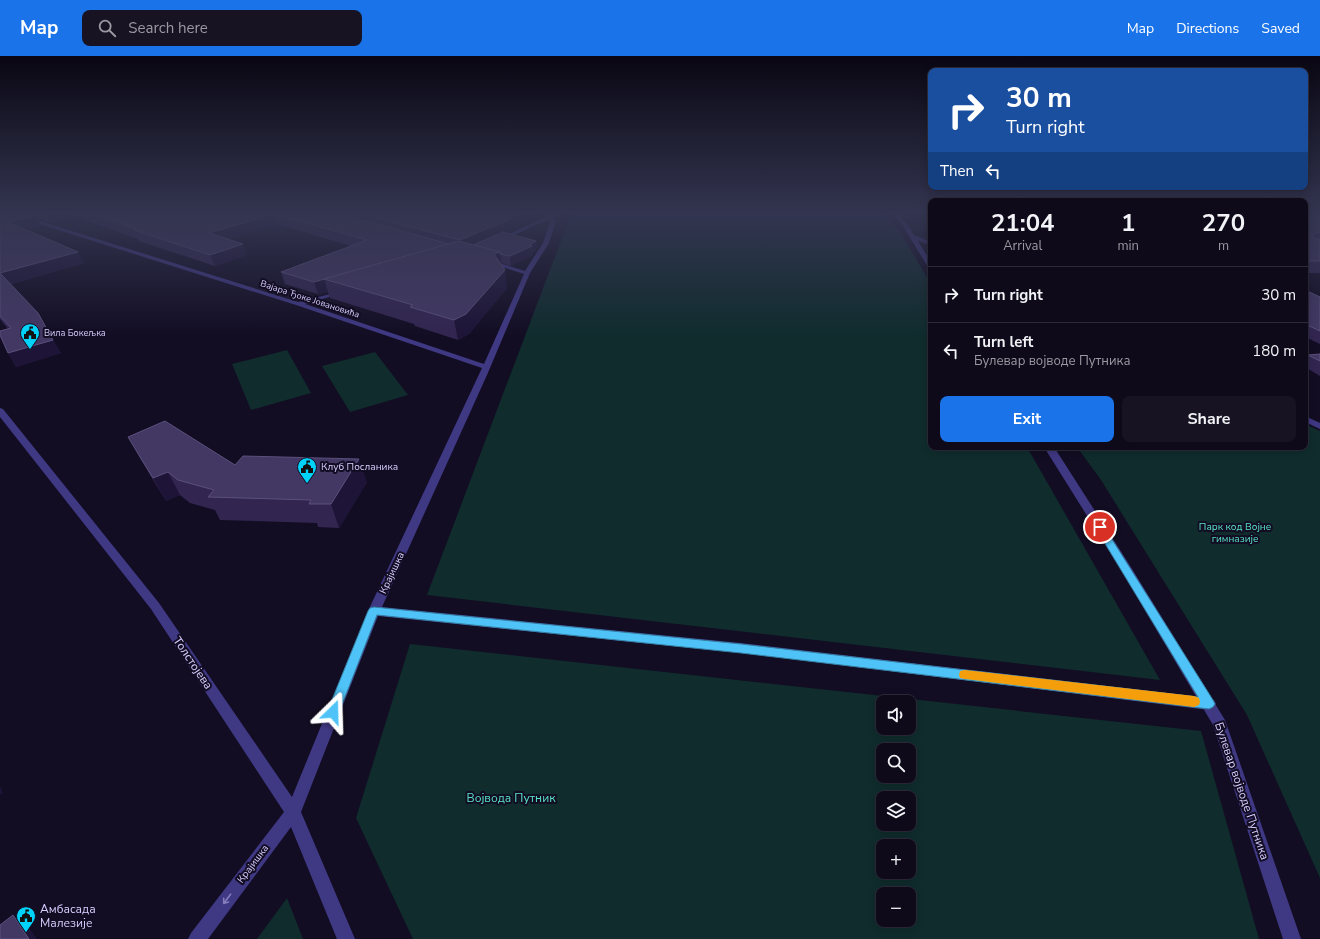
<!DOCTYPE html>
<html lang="en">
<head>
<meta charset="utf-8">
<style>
	body { margin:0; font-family:"Nunito Sans",sans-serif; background:#171323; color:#f1f3f6; height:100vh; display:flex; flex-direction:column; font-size:15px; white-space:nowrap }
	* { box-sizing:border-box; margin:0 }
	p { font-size:13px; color:#9b9aa2 }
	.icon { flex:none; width:22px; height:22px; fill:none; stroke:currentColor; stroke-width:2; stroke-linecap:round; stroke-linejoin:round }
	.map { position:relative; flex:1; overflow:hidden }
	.drawer { position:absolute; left:928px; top:142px; width:380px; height:252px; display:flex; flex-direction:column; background:#0e0a1a; border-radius:8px; box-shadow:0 2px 10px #0003,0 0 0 1px #2e2b39 }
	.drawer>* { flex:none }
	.guide { position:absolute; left:928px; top:12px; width:380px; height:122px; border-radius:8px; box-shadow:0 2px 10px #0003,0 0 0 1px #2e2b39; background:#1a4fa0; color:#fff; overflow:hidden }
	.tools { position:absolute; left:876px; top:639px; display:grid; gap:8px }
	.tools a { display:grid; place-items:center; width:40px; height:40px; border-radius:8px; background:#0e0a1a; box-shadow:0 2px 10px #0003,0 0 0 1px #2e2b39; font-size:20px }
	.pin { position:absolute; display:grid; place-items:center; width:34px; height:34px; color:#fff; margin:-17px; border:2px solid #fff; border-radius:50%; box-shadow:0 1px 4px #0007 }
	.me { position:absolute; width:44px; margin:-22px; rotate:22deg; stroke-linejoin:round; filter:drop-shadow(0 0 3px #0008) }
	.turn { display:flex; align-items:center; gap:14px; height:84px; padding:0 12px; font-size:18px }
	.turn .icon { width:52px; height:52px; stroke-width:2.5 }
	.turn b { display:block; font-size:28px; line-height:34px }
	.then { display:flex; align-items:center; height:38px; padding:0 12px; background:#0003; gap:8px; font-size:15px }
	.eta { display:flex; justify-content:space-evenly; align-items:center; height:68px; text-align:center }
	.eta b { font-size:24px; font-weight:700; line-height:28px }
	.button { display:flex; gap:8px; margin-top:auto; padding:8px 12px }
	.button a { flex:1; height:46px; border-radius:8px; background:#1a73e8; color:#fff; font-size:16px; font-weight:700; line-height:46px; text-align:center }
	.button a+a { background:#171323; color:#f1f3f6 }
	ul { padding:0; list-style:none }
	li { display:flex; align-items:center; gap:12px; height:56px; padding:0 12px; border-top:1px solid #2e2b39 }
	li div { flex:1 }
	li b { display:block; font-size:15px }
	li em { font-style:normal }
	header { display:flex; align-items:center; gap:24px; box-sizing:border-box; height:56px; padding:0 20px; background:#1a73e8; color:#fff }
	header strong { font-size:19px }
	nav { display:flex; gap:22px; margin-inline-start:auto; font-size:14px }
	.search { width:280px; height:36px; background:#171323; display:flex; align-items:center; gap:10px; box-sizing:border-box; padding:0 14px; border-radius:8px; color:#9b9aa2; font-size:15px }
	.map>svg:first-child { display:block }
</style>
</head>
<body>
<header>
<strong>Map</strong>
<div class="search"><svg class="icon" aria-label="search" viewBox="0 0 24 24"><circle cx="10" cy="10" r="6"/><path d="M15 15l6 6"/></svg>Search here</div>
<nav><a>Map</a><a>Directions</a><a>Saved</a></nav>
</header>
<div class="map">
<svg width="1320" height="883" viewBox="0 0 1320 883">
	<rect width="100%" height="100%" fill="#120d23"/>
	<g fill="#102c2d" fill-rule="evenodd">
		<polygon points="579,156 885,156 903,181 931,228 931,391 1027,391 1160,624 427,539 570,161"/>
		<polygon points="287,294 311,337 251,354 232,308"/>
		<polygon points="375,296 408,339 350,356 322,310"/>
		<polygon points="1305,368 1320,375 1320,822 1247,659 1101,424 1077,391 1305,391"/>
		<path d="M 410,588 L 1201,675 L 1259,883 L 413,883 L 356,762 ZM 883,646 L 909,646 L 909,672 L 883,672 ZM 883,694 L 909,694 L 909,720 L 883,720 ZM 883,742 L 909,742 L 909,768 L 883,768 ZM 883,790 L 909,790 L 909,816 L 883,816 ZM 883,838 L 909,838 L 909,864 L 883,864 Z"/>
		<polygon points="287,842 303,883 257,883"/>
	</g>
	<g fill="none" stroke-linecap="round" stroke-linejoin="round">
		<g fill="#3f3883" fill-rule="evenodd">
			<polygon points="11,156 18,156 40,165 298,246 343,235 343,237 305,248 484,308 524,218 487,206 490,204 525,215 543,187 550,166 547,164 501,185 496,184 556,156 563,156 552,162 556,166 549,187 530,217 487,319 382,551 741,587 1209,642 1214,644 1216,648 1214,652 1209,654 741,597 378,560 301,756 355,883 337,883 291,771 208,883 188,883 191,877 284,756 151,553 0,361 0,352 3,353 159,547 292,741 368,555 482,312 296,249 36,167"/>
			<polygon points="910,179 914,179 931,186 931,190 910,181"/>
			<polygon points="1305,360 1320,367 1320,373 1305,366"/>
		</g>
		<g fill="#3f3883" fill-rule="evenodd">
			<polygon points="892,156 897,156 908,169 931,206 931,213 928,211 903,170"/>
			<polygon points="1044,391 1054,391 1129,508 1225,664 1301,883 1283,883 1213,669 1121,514"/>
		</g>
	</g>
	<g fill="#322651">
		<polygon points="0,156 547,156 505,177 536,185 537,194 533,196 533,199 511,210 501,207 507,232 469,278 458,284 415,270 414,268 330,242 328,236 318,238 285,228 281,216 351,190 277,168 229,183 247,199 215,210 139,185 138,183 76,161 52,167 36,161 41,170 26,174 84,207 11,228 61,297 16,311 8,297 8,273 0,263"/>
		<rect x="1305" y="156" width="15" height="61"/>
		<polygon points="1305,234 1320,241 1320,288 1305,281"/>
		<polygon points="1320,298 1320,320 1305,311 1305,303 1308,299"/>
		<polygon points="128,381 235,409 367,426 339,472 318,471 317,467 220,464 215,454 190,447 180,439 166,445 141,404"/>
	</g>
	<g fill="#1d1437">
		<polygon points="47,156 73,156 76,161 52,167 46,157"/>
		<polygon points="524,156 547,156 510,175 462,195 460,184"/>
		<polygon points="274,158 277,168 213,188 209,177"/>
		<polygon points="35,159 41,170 14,177 8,166"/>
		<polygon points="1318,176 1312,187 1313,179"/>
		<polygon points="536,185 537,194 533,196 533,199 511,210 510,200"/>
		<polygon points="243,188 247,199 215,210 210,199"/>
		<polygon points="78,196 84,207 7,229 0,217"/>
		<polygon points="500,196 502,214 494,198"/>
		<polygon points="505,214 507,232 469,278 458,284 454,264"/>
		<polygon points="324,223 328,236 318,238 314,226"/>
		<polygon points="38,257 61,297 16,311 8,297"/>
		<polygon points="359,403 367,426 339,472 331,448"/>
		<polygon points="168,416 180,439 166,445 153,422"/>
		<polygon points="0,730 3,737 0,739"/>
		<polygon points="13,859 28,870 37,883 29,883"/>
	</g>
	<g fill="#433864" stroke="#5b507c">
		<polygon points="0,156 27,156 35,159 8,166 78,196 0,217 38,257 53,284 8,297 0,279 0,275 11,272 0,260"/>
		<polygon points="87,156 333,156 449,188 314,226 281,216 367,184 274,158 209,177 243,188 210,199 134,174 136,173"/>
		<polygon points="354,156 524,156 508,164 460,184"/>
		<polygon points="1305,156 1320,156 1320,177 1318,176 1313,179 1314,182 1320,184 1320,205 1308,205 1305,204"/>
		<polygon points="503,176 536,185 529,189 532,190 510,200 500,198 500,196 473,189"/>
		<polygon points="459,185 500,196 494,198 505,214 466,258 454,264 410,251 413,249 324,223"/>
		<polygon points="1305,234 1320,241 1320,275 1305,268"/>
		<polygon points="1320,298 1320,305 1308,299"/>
		<polygon points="165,365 235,409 243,400 359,403 331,448 309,448 311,444 208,441 214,434 178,424 168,416 153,422 128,381"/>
		<polygon points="13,859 29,883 0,883 0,869"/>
	</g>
	<defs><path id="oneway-shaft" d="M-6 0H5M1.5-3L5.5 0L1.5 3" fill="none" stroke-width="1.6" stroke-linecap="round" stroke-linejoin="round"/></defs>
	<use stroke="#847cbb" href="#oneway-shaft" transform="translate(227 843) rotate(127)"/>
	<linearGradient id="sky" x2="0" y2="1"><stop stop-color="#0a0713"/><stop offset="0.56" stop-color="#333550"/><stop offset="1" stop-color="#333550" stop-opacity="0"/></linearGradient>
	<rect width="1320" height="280" fill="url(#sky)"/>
	<polygon fill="#4fc3f7" stroke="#337fa1" points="1100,468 1103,469 1213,644 1215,648 1213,651 1209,653 741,597 377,559 338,659 333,661 329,659 327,656 368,555 370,552 374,551 741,588 1198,641 1095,471"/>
	<polygon fill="#f59e0b" points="965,614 1194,640 1199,642 1200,646 1199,649 1194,651 965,623 960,622 959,619 960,615"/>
	<defs>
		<symbol id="civic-pin" viewBox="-11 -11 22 30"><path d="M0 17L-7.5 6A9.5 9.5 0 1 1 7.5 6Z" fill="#00d2fa" stroke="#120d23"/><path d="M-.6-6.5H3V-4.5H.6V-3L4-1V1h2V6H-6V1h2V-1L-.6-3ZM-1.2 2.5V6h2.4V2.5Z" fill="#111"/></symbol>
	</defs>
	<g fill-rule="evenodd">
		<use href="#civic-pin" x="19" y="266" width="22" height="30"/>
		<use href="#civic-pin" x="296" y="400" width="22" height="30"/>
		<use href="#civic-pin" x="15" y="849" width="22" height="30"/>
	</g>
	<g text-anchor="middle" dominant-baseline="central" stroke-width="4" stroke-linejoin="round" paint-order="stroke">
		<g font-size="9" fill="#d8cfff" stroke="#120d23">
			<text transform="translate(310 243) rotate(18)">Вајара Ђоке Јовановића</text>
		</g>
		<g font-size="9" fill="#d8cfff" stroke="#120d23" text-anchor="start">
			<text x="44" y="277">Вила Бокељка</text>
		</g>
		<g font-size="10" fill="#d8cfff" stroke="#120d23" text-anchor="start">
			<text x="321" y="411">Клуб Посланика</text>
		</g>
		<g font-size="10" fill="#59e1c7" stroke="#120d23">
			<text x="1235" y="471">Парк код Војне<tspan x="1235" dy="12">гимназије</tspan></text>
		</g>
		<g font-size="10" fill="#d8cfff" stroke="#120d23">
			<text transform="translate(392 517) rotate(-65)">Крајишка</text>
			<text transform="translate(253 808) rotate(-53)">Крајишка</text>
		</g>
		<g font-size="12" fill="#d8cfff" stroke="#120d23">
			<text transform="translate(193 607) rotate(56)">Толстојева</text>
			<text transform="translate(1242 735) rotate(71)">Булевар војводе Путника</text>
		</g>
		<g font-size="12" fill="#59e1c7" stroke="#120d23">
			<text x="511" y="742">Војвода Путник</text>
		</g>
		<g font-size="12" fill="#d8cfff" stroke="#120d23" text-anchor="start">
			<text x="40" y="853">Амбасада<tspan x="40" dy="14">Малезије</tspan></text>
		</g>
	</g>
</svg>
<div class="tools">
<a><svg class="icon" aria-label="sound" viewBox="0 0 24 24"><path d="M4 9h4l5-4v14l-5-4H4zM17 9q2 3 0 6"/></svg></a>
<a><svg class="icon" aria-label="search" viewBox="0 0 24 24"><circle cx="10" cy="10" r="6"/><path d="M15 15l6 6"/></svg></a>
<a><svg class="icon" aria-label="layers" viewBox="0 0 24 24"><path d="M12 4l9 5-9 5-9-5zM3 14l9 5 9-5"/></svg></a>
<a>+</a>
<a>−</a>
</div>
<div class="pin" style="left:1100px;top:471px;background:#d93025"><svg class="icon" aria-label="arrive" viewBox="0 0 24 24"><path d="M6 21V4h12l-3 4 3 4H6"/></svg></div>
<svg class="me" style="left:333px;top:656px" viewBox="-20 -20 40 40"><path d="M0-17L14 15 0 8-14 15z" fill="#4fc3f7" stroke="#fff" stroke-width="4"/></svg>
<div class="guide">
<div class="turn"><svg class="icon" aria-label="right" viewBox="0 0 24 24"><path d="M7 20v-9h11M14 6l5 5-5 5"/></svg><div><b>30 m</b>Turn right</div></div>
<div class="then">Then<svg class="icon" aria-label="left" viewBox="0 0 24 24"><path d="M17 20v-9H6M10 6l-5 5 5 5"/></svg></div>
</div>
<section class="drawer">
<div class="eta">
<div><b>21:04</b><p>Arrival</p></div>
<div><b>1</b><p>min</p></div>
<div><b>270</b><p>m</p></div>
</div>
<ul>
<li><svg class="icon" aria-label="right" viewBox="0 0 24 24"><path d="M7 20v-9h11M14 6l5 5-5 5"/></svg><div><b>Turn right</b></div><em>30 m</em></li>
<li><svg class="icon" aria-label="left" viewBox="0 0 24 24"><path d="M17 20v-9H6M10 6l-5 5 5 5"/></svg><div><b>Turn left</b><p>Булевар војводе Путника</p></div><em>180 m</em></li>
</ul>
<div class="button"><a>Exit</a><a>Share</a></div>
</section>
</div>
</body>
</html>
